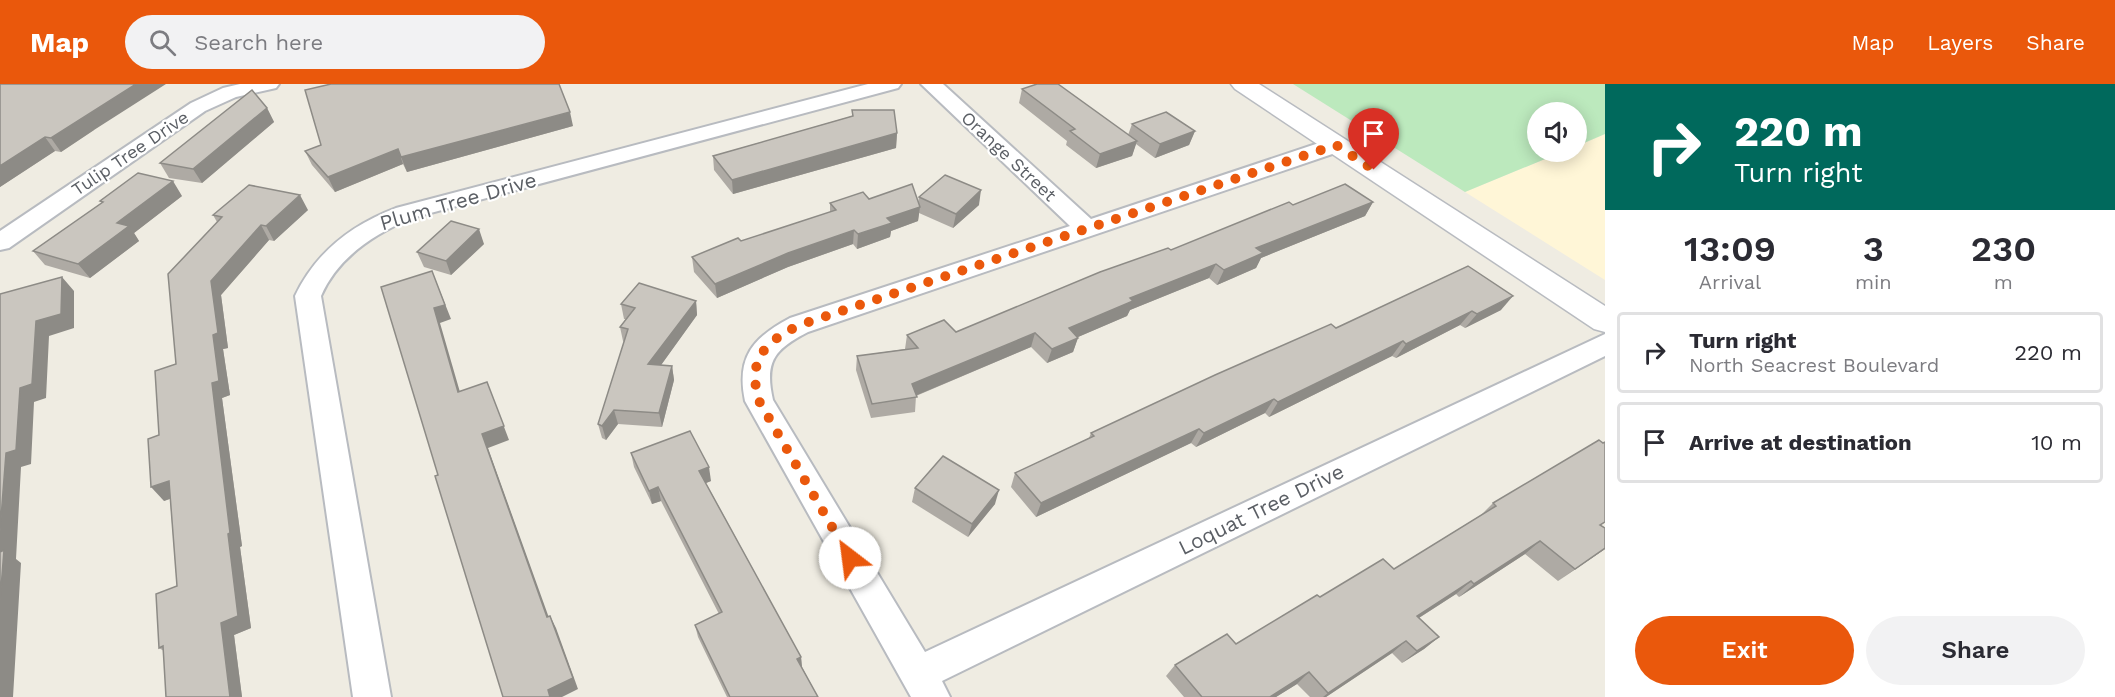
<!DOCTYPE html>
<html lang="en">
<head>
<meta charset="utf-8">
<style>
	body { margin:0; font-family:"Work Sans",sans-serif; background:#f2f2f3; color:#2b2b33; height:100vh; display:flex; flex-direction:column; font-size:22px; white-space:nowrap }
	* { box-sizing:border-box; margin:0 }
	p { font-size:20px; color:#7c7c81 }
	.icon { flex:none; width:33px; height:33px; fill:none; stroke:currentColor; stroke-width:2; stroke-linecap:round; stroke-linejoin:round }
	.map { position:relative; flex:1; overflow:hidden }
	.drawer { display:flex; flex-direction:column; background:#fff; width:510px }
	.drawer>* { flex:none }
	.hud { background:#00695c; color:#fff; overflow:hidden }
	.tools { position:absolute; left:1527px; top:18px; display:grid; gap:12px }
	.tools a { display:grid; place-items:center; width:60px; height:60px; border-radius:50%; background:#fff; box-shadow:0 3px 15px #0003; font-size:30px }
	.pin { position:absolute; display:grid; place-items:center; width:51px; height:51px; color:#fff; margin:-62px -26px; border-radius:50% 50% 50% 0; rotate:-45deg; box-shadow:0 0 6px #0007 }
	.pin .icon { rotate:45deg }
	.me { position:absolute; width:66px; margin:-33px; rotate:330deg; stroke-linejoin:round; filter:drop-shadow(0 0 4px #0008) }
	.turn { display:flex; align-items:center; gap:21px; height:126px; padding:0 30px; font-size:27px }
	.turn .icon { width:78px; height:78px; stroke-width:2.5 }
	.turn b { display:block; font-size:42px; line-height:51px }
	.eta { display:flex; justify-content:space-evenly; align-items:center; height:102px; text-align:center }
	.eta b { font-size:36px; font-weight:600; line-height:42px }
	.cta { display:flex; gap:12px; margin-top:auto; padding:12px 30px }
	.cta a { flex:1; height:69px; border-radius:36px; background:#ea580c; color:#fff; font-size:24px; font-weight:600; line-height:69px; text-align:center }
	.cta a+a { background:#f2f2f3; color:#2b2b33 }
	ul { padding:0; list-style:none }
	li { display:flex; align-items:center; gap:18px; height:81px; margin:0 12px 9px; padding:0 18px; border:3px solid #e1e1e2; border-radius:6px }
	li div { flex:1 }
	li b { display:block; font-size:22px }
	li em { font-style:normal }
	header { display:flex; align-items:center; gap:36px; box-sizing:border-box; height:84px; padding:0 30px; background:#ea580c; color:#fff }
	header strong { font-size:28px }
	nav { display:flex; gap:33px; margin-inline-start:auto; font-size:21px }
	.search { width:420px; height:54px; background:#f2f2f3; display:flex; align-items:center; gap:15px; box-sizing:border-box; padding:0 21px; border-radius:33px; color:#7c7c81; font-size:22px }
	main { display:flex; flex:1; min-height:0 }
	.map>svg:first-child { display:block }
</style>
</head>
<body>
<header>
<strong>Map</strong>
<div class="search"><svg class="icon" aria-label="search" viewBox="0 0 24 24"><circle cx="10" cy="10" r="6"/><path d="M15 15l6 6"/></svg>Search here</div>
<nav><a>Map</a><a>Layers</a><a>Share</a></nav>
</header>
<main>
<div class="map">
<svg width="1605" height="613" viewBox="0 0 1605 613">
	<rect width="100%" height="100%" fill="#efece2"/>
	<polygon fill="#fff6d7" points="1605,50 1605,196 1465,108 1562,68 1576,68 1577,62"/>
	<polygon fill="#bce9bd" points="1293,0 1605,0 1605,50 1577,62 1576,28 1538,28 1538,68 1562,68 1465,108"/>
	<g fill="none" stroke-linecap="round" stroke-linejoin="round">
		<defs>
			<g id="minor">
				<polygon points="240,0 279,0 276,4 236,13 205,27 9,164 0,166 0,147 191,19 223,4"/>
				<path d="M 868,0 L 901,0 L 898,4 L 412,134 C 374,150 338,173 321,212 L 391,613 L 353,613 L 295,212 C 316,168 351,141 396,124 Z"/>
				<path d="M 921,0 L 943,0 L 1091,135 L 1328,56 L 1336,55 L 1344,56 L 1347,61 L 1344,66 L 808,248 C 775,265 764,277 773,316 L 925,568 L 1605,250 L 1605,272 L 942,597 L 950,613 L 911,613 L 745,317 C 736,274 752,254 790,234 L 1070,142 Z"/>
			</g>
			<polygon id="tertiary" points="1231,0 1259,0 1605,222 1605,248 1594,245 1235,5"/>
		</defs>
		<use href="#minor" stroke="#b8bbc0" stroke-width="4"/>
		<use href="#tertiary" stroke="#b8bbc0" stroke-width="3"/>
		<use href="#minor" fill="#fff" fill-rule="evenodd"/>
		<use href="#tertiary" fill="#fff" fill-rule="evenodd"/>
	</g>
	<g fill="#aeaaa4">
		<polygon points="0,0 94,46 61,68 55,67 0,103"/>
		<polygon points="1022,5 1128,51 1132,40 1195,47 1189,61 1155,74 1136,60 1132,72 1096,84 1066,61 1067,57 1019,19"/>
		<polygon points="267,24 274,38 202,99 169,94 160,79"/>
		<polygon points="852,26 897,49 896,64 733,110 714,86 713,72 852,32"/>
		<polygon points="573,42 407,88 403,80 335,108 312,81 305,67 321,61"/>
		<polygon points="182,112 134,149 139,157 90,194 45,181 33,167 102,119 100,117"/>
		<polygon points="919,113 979,121 953,144 919,129 918,137 891,147 890,153 857,165 853,160 788,183 717,214 694,188 692,173 830,128 830,119 869,115 918,119"/>
		<polygon points="1373,118 1365,132 1261,174 1256,184 1217,201 1209,194 1130,226 1127,232 1078,253 1073,268 1047,279 1031,263 916,312 915,328 871,334 856,286 857,272 905,265 907,251 956,248 1171,166"/>
		<polygon points="308,126 274,157 269,156 221,211 228,264 223,265 230,311 222,314 242,462 240,463 251,544 234,551 242,613 166,613 164,567 159,564 177,502 170,415 164,417 159,351 176,280 217,138 213,131"/>
		<polygon points="484,160 451,191 424,183 417,168"/>
		<polygon points="1468,182 1501,226 1465,244 1460,241 1396,274 1392,272 1269,333 1265,329 1196,363 1191,359 1036,433 1011,403 1015,389 1089,354 1091,349 1336,244"/>
		<polygon points="696,217 697,231 661,281 672,282 674,296 662,343 618,340 606,356 602,354 598,340 624,258 623,257 620,243 626,235 624,235 621,220"/>
		<polygon points="631,369 711,397 706,399 801,573 802,583 818,613 727,613 698,553 695,541 719,530 661,417 652,420 634,383"/>
		<polygon points="915,404 995,420 968,453 912,418"/>
		<polygon points="1493,419 1602,442 1605,444 1605,465 1558,497 1525,470 1459,513 1456,510 1419,534 1439,553 1424,565 1402,579 1392,569 1326,613 1310,613 1297,600 1276,613 1184,613 1166,592 1175,581 1236,560 1320,513 1394,485 1481,431"/>
	</g>
	<g fill="#8d8b86">
		<polygon points="136,0 166,0 94,46 61,68 51,54"/>
		<polygon points="267,24 274,38 202,99 193,85"/>
		<polygon points="570,28 573,42 407,88 401,73"/>
		<polygon points="1195,47 1189,61 1155,74 1160,60"/>
		<polygon points="897,49 896,64 733,110 732,96"/>
		<polygon points="45,53 55,67 0,103 0,82"/>
		<polygon points="1137,57 1132,72 1096,84 1100,70"/>
		<polygon points="398,65 403,80 335,108 328,93"/>
		<polygon points="173,97 182,112 134,149 139,157 90,194 78,180 117,139"/>
		<polygon points="981,106 979,121 953,144 956,130"/>
		<polygon points="300,111 308,126 274,157 266,142"/>
		<polygon points="1373,118 1365,132 1261,174 1256,184 1217,201 1224,186 1256,164"/>
		<polygon points="920,123 918,137 891,147 890,153 857,165 858,150 887,134"/>
		<polygon points="261,141 269,156 221,211 228,264 223,265 230,311 222,314 242,462 240,463 251,544 234,551 242,613 230,613 221,539 228,450 212,299 213,251 211,197"/>
		<polygon points="479,145 484,160 451,191 446,177"/>
		<polygon points="854,146 853,160 788,183 717,214 715,200 788,169"/>
		<polygon points="1216,180 1209,194 1130,226 1127,232 1064,259 1069,244 1130,214"/>
		<polygon points="432,187 451,235 440,239 464,322 458,308 434,224"/>
		<polygon points="62,193 74,207 74,244 49,252 46,314 34,318 31,380 21,383 16,475 21,479 13,613 0,613 0,447 6,369 20,304 36,237"/>
		<polygon points="1513,212 1501,226 1465,244 1477,230"/>
		<polygon points="696,217 697,231 651,295 648,280"/>
		<polygon points="1472,227 1460,241 1396,274 1406,260"/>
		<polygon points="1035,249 1031,263 910,314 912,300"/>
		<polygon points="1078,254 1073,268 1047,279 1052,265"/>
		<polygon points="1403,257 1392,272 1269,333 1278,318"/>
		<polygon points="672,282 674,296 662,343 659,329"/>
		<polygon points="487,298 509,356 488,364 553,545 547,533 482,350"/>
		<polygon points="1274,315 1265,329 1196,363 1204,349"/>
		<polygon points="614,326 618,340 606,356 602,342"/>
		<polygon points="1199,345 1191,359 1036,433 1041,419"/>
		<polygon points="709,383 711,397 701,401 699,387"/>
		<polygon points="169,397 182,410 164,417 151,403"/>
		<polygon points="658,403 661,417 652,420 649,407"/>
		<polygon points="999,406 995,420 968,453 972,440"/>
		<polygon points="1540,457 1525,470 1459,513 1474,500"/>
		<polygon points="1605,464 1605,465 1558,497 1575,485"/>
		<polygon points="1471,497 1456,510 1403,544 1417,532"/>
		<polygon points="550,532 556,544 578,605 562,613 550,613 548,606"/>
		<polygon points="1439,553 1424,565 1402,579 1417,567"/>
		<polygon points="1406,557 1392,569 1326,613 1323,613 1328,609"/>
		<polygon points="801,573 802,584 797,575"/>
		<polygon points="1309,588 1297,600 1276,613 1270,613"/>
	</g>
	<g fill="#cac6bf" stroke="#8d8b86" stroke-width="1.5">
		<polygon points="0,0 136,0 51,54 45,53 0,82"/>
		<polygon points="331,0 559,0 570,28 401,73 398,65 328,93 305,67 321,61 305,6"/>
		<polygon points="1037,0 1058,0 1137,57 1100,70 1070,47 1075,45 1022,5"/>
		<polygon points="252,6 267,24 193,85 160,79"/>
		<polygon points="852,26 894,26 897,49 732,96 713,72 853,32"/>
		<polygon points="1166,28 1195,47 1160,60 1132,40"/>
		<polygon points="138,89 173,97 117,139 129,142 78,180 33,167 103,118 100,117"/>
		<polygon points="945,91 981,106 956,130 919,113"/>
		<polygon points="912,100 920,123 887,134 892,139 858,150 854,146 788,169 715,200 692,173 738,154 741,157 836,126 830,119 863,108 869,115"/>
		<polygon points="1345,100 1373,118 1256,164 1263,169 1224,186 1216,180 1130,214 1133,217 1069,244 1078,254 1052,265 1035,249 912,300 917,313 872,320 857,272 918,264 907,251 944,236 956,248 1100,188 1168,164 1171,166 1289,118 1293,121"/>
		<polygon points="249,101 300,111 266,142 261,141 211,197 218,249 213,251 219,297 212,299 230,449 228,450 238,532 221,539 230,613 166,613 163,562 159,564 156,510 177,502 169,397 151,403 148,355 159,351 155,287 176,280 168,190 222,133 213,131"/>
		<polygon points="451,137 479,145 446,177 417,168"/>
		<polygon points="1468,182 1513,212 1477,230 1472,227 1406,260 1403,257 1278,318 1274,315 1204,349 1199,345 1041,419 1015,389 1094,352 1091,349 1215,291 1331,240 1336,244"/>
		<polygon points="432,187 445,221 434,224 458,308 487,298 504,342 482,350 547,533 550,532 573,594 548,606 550,613 503,613 435,392 438,391 381,203"/>
		<polygon points="62,193 61,230 36,237 32,300 20,304 16,366 6,369 0,447 0,210"/>
		<polygon points="639,199 696,217 648,280 672,282 659,329 614,326 602,342 598,340 628,245 620,243 635,224 621,220"/>
		<polygon points="690,347 709,383 699,387 801,573 797,575 818,613 730,613 695,541 722,528 658,403 649,407 631,369"/>
		<polygon points="1599,356 1603,359 1605,358 1605,438 1600,441 1605,444 1605,464 1575,485 1540,457 1474,500 1471,497 1417,532 1439,553 1417,567 1406,557 1328,609 1309,588 1270,613 1202,613 1175,581 1227,550 1236,560 1317,511 1320,513 1383,475 1394,485 1496,422 1493,419"/>
		<polygon points="943,372 999,406 972,440 915,404"/>
		<polygon points="4,466 0,517 0,468"/>
	</g>
	<g fill="none" stroke-linecap="round" stroke-linejoin="round">
		<path stroke="#ea580c" stroke-width="10" stroke-dasharray="0 18" d="M 850,474 L 759,317 C 747,276 764,258 800,241 L 1336,61 L 1374,86"/>
	</g>
	<g text-anchor="middle" dominant-baseline="central" stroke-width="4.5" stroke-linejoin="round" paint-order="stroke">
		<g font-size="18" fill="#5b5f65" stroke="#fff">
			<text transform="translate(130 69) rotate(-34)">Tulip Tree Drive</text>
			<text transform="translate(1009 72) rotate(43)">Orange Street</text>
		</g>
		<g font-size="21" fill="#5b5f65" stroke="#fff">
			<text transform="translate(458 117) rotate(-16)">Plum Tree Drive</text>
			<text transform="translate(1261 425) rotate(-26)">Loquat Tree Drive</text>
		</g>
	</g>
</svg>
<div class="tools">
<a><svg class="icon" aria-label="sound" viewBox="0 0 24 24"><path d="M4 9h4l5-4v14l-5-4H4zM17 9q2 3 0 6"/></svg></a>
</div>
<div class="pin" style="left:1374px;top:86px;background:#d93025"><svg class="icon" aria-label="arrive" viewBox="0 0 24 24"><path d="M6 21V4h12l-3 4 3 4H6"/></svg></div>
<svg class="me" style="left:850px;top:474px" viewBox="-20 -20 40 40"><circle r="19" fill="#fff"/><path d="M0-13L10 11 0 6-10 11z" fill="#ea580c"/></svg>
</div>
<section class="drawer">
<div class="hud">
<div class="turn"><svg class="icon" aria-label="right" viewBox="0 0 24 24"><path d="M7 20v-9h11M14 6l5 5-5 5"/></svg><div><b>220 m</b>Turn right</div></div>
</div>
<div class="eta">
<div><b>13:09</b><p>Arrival</p></div>
<div><b>3</b><p>min</p></div>
<div><b>230</b><p>m</p></div>
</div>
<ul>
<li><svg class="icon" aria-label="right" viewBox="0 0 24 24"><path d="M7 20v-9h11M14 6l5 5-5 5"/></svg><div><b>Turn right</b><p>North Seacrest Boulevard</p></div><em>220 m</em></li>
<li><svg class="icon" aria-label="arrive" viewBox="0 0 24 24"><path d="M6 21V4h12l-3 4 3 4H6"/></svg><div><b>Arrive at destination</b></div><em>10 m</em></li>
</ul>
<div class="cta"><a>Exit</a><a>Share</a></div>
</section>
</main>
</body>
</html>
